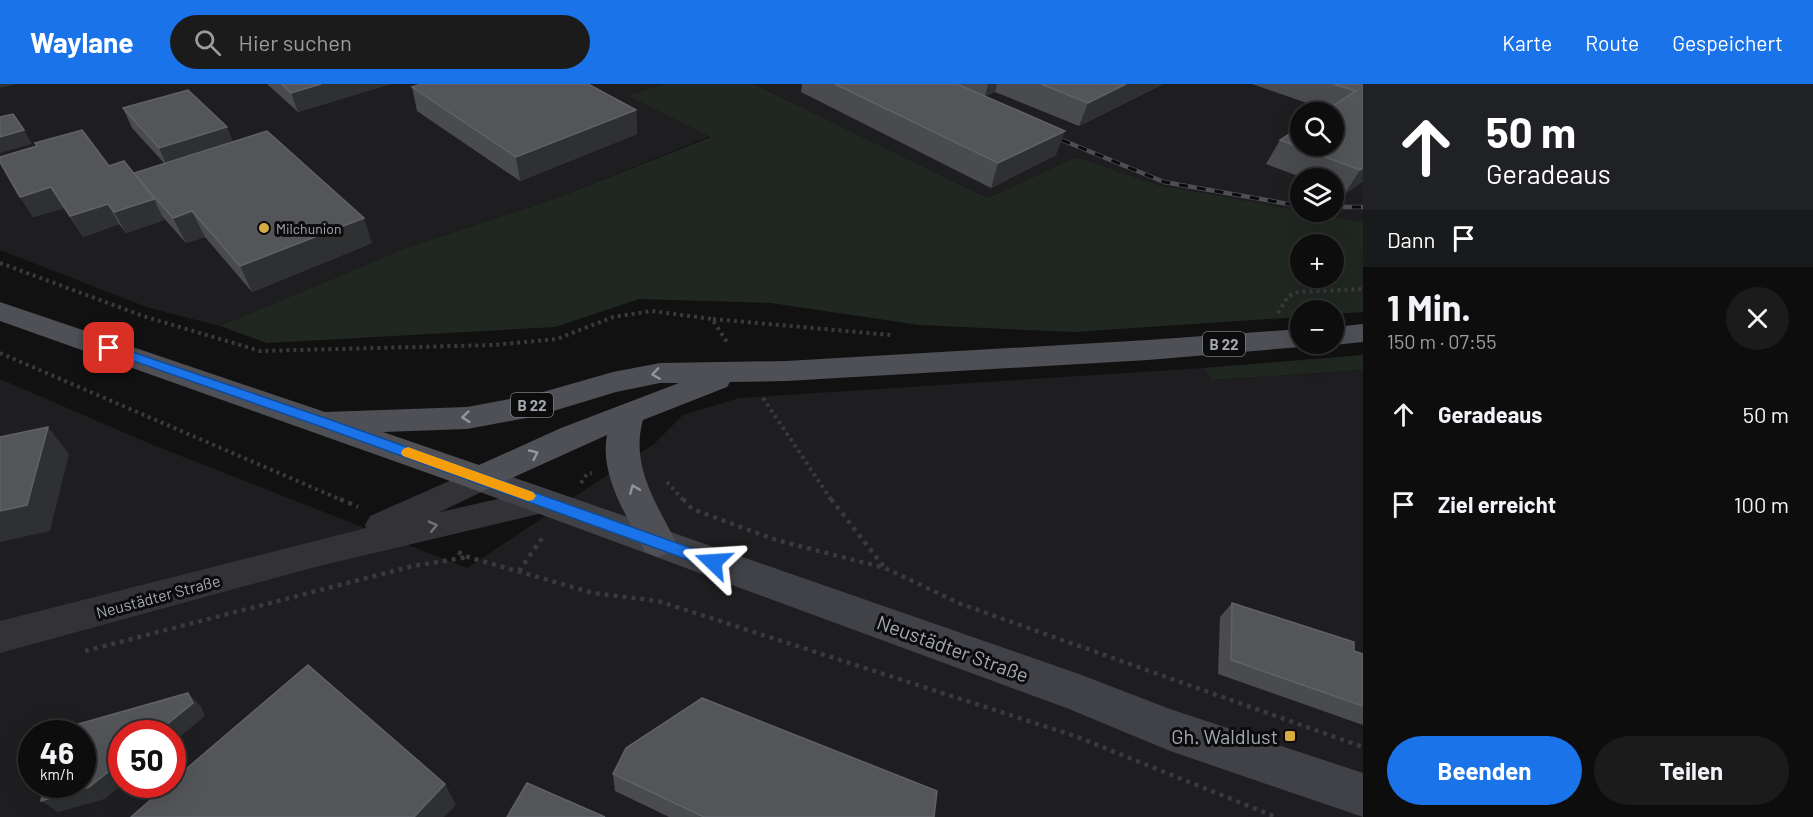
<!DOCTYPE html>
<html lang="de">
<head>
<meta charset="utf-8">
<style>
	body { margin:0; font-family:Barlow,sans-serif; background:#1b1b1c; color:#f1f3f6; height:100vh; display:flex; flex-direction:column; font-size:22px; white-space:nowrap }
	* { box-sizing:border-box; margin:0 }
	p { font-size:20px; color:#9a9c9e }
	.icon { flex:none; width:33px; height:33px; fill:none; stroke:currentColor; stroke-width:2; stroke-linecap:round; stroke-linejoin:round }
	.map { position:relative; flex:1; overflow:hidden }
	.side { display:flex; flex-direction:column; background:#0d0d0e; width:450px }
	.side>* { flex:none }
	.guide { background:#202124; color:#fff; overflow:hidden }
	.buttons { position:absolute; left:1290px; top:18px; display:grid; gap:12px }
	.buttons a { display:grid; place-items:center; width:54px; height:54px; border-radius:50%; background:#0d0d0e; box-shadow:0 6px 24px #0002,0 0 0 2px #2d2d2e; font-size:30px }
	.speed { position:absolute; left:18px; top:636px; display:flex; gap:12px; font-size:30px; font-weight:700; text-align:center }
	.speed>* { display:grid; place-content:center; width:78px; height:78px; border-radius:50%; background:#0d0d0e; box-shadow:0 6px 24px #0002,0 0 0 2px #2d2d2e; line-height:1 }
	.speed small { font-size:15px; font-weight:400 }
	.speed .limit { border:9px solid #d22; background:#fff; color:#111 }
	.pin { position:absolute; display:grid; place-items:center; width:51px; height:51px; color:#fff; margin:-26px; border-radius:12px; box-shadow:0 3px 9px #0006 }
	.me { position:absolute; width:66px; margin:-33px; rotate:290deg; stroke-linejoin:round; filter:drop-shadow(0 0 4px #0008) }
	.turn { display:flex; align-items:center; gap:21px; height:126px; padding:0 24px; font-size:27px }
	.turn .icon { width:78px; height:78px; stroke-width:2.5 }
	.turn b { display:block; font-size:42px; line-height:51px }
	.then { display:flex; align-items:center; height:57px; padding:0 24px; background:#0003; gap:12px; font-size:22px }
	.round { display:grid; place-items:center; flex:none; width:63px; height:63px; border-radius:32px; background:#1b1b1c }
	.summary { display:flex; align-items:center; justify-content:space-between; height:102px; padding:0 24px }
	h1 { font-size:36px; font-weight:700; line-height:45px }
	.action { display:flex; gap:12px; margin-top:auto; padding:12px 24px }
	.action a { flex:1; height:69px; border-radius:36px; background:#1a73e8; color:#fff; font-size:24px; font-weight:700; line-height:69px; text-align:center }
	.action a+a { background:#1b1b1c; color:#f1f3f6 }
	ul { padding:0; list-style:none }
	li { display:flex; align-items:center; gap:18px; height:90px; padding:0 24px }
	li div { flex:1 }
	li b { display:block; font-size:22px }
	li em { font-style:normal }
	header { display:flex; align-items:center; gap:36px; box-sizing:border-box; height:84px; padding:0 30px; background:#1a73e8; color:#fff }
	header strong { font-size:28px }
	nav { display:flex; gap:33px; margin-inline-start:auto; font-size:21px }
	.search { width:420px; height:54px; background:#1b1b1c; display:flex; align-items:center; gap:15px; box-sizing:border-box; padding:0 21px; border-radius:33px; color:#9a9c9e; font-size:22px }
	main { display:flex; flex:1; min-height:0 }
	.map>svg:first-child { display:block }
</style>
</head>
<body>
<header>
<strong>Waylane</strong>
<div class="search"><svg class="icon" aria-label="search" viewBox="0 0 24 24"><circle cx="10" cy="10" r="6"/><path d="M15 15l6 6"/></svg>Hier suchen</div>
<nav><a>Karte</a><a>Route</a><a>Gespeichert</a></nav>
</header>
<main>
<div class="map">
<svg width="1363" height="733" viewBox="0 0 1363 733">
	<rect width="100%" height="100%" fill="#111112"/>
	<g fill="#1e1d1f" fill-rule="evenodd">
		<polygon points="0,0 664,0 629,12 711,52 549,117 406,164 220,242 149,224 0,166"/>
		<path d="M 754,0 L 1363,0 L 1363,138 L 1303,128 L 1334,128 L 1334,94 L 1300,94 L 1300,127 L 1158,101 L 1076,73 L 988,114 ZM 1300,28 L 1334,28 L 1334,62 L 1300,62 Z"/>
		<path d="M 1203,284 L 1213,296 L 1363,286 L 1363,733 L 0,733 L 0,295 L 153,361 L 467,484 L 654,360 L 683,331 L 739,314 ZM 32,650 L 82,650 L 82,700 L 32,700 ZM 122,650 L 172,650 L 172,700 L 122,700 Z"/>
	</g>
	<g fill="#202721" fill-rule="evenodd">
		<path d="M 664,0 L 754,0 L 988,114 L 1076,73 L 1158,101 L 1363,138 L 1363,228 L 1334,230 L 1334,226 L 1300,226 L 1300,233 L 1074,248 L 919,241 L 771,219 L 639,215 L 555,243 L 267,259 L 220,242 L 406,164 L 549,117 L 711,53 L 628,12 ZM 1300,160 L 1334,160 L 1334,194 L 1300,194 Z"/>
		<polygon points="1363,271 1363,286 1212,296 1203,284"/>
	</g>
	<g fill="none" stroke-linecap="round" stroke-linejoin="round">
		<g stroke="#393a3e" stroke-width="4" stroke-dasharray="3 4" stroke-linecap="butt">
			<polyline points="0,179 146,233 260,267 493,261 557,255 613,233 652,227 712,235 729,261"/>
			<polyline points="1278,229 1288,212 1298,208 1363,205"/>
			<polyline points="713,235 891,251"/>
			<polyline points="0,269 344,417"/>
			<polyline points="763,314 832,417"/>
			<polyline points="667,398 684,417"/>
			<polyline points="581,399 587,390 592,389"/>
		</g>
		<g stroke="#393a3e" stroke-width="4.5" stroke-dasharray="4 5" stroke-linecap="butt">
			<polyline points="340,415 358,423"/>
			<polyline points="683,415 692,425 776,456 885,484 961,520 1363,663"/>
			<polyline points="831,415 884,483"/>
			<polyline points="458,468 468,473 593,509 658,517 1075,652 1276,733"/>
			<polyline points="519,487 545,450"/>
			<polyline points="85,567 413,482 468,473"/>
		</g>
		<polygon fill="#333337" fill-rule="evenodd" points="481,383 492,387 496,395 492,403 440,428 543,405 554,408 559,417 554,426 543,429 315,483 0,569 0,537 366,444 365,441 370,432"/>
		<polygon fill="#414247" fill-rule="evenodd" points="481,382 1079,590 1170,625 1363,689 1363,733 1170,667 1069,625 469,404 464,395 469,386"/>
		<g fill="#4f5056" fill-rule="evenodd">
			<path d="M 0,218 L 325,328 L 467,323 L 536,310 L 613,288 L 660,279 L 786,277 L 1148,256 L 1300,245 L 1300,260 L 1311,260 L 1300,263 L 1148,276 L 786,297 L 730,298 L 727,303 L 643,336 C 630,381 656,419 676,458 L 671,468 L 658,473 L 645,468 C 628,434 599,391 607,351 L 481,408 L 0,237 ZM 660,299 L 679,299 L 561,344 L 479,381 L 383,348 L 467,345 L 537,332 L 616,308 Z"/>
			<polygon points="1363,240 1363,258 1334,261 1328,260 1334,260 1334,243"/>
		</g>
		<defs>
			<g id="rail">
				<polyline points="1045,49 1164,98 1300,122"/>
				<polyline points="1334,123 1363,123"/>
			</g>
		</defs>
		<use href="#rail" stroke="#4e4f54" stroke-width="4.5"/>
		<use href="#rail" stroke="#0c0c0d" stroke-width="3" stroke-dasharray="9" stroke-linecap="butt"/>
	</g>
	<g fill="#4a4b4e">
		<polygon points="267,0 390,0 298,28"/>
		<polygon points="802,0 1163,0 1079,42 995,8 985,12 1056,71 991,104 801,8"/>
		<polygon points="1252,0 1363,0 1363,97 1344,111 1334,106 1334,94 1303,94 1266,80 1280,56 1327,26"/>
		<polygon points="412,3 636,26 637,50 520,97 417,27"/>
		<polygon points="123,24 233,58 372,159 252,208 205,153 186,159 161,131 164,136 126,149 119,140 83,153 64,124 33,133 20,113 109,82 137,94 134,89 165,80 132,44"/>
		<polygon points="1232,519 1363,570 1363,641 1218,590 1220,533"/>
		<polygon points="613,690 934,733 669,733 615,707"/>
	</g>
	<g fill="#2f3032">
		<polygon points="0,0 17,0 0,4"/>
		<polygon points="321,0 390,0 298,28 291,9"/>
		<polygon points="988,0 997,0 995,8 985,12"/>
		<polygon points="1126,0 1163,0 1079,42 1088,19"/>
		<polygon points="636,26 637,50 520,97 516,73"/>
		<polygon points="227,43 235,62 168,84 159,64"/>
		<polygon points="24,46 32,60 0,69 0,53"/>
		<polygon points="1065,47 1056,71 991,104 998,79"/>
		<polygon points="1363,84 1363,97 1344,111 1360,86"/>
		<polygon points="51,103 64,124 33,133 20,113"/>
		<polygon points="154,115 164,136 126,149 114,128"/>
		<polygon points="108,120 119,140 83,153 70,132"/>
		<polygon points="192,127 205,153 186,159 173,134"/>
		<polygon points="364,134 372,159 252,208 240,182"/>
		<polygon points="48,343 69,370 50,447 0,458 0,427"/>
		<polygon points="188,609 201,622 205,632 172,659 172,650 155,650"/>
		<polygon points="122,677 122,700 105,715 58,728 41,717"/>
		<polygon points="445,700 456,721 444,733 414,733"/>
	</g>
	<g fill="#535559" stroke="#606267" stroke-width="1.5">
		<polygon points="282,0 321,0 291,9"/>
		<polygon points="421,0 588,0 636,26 516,73 412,3"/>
		<polygon points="835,0 957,0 1065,47 998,79"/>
		<polygon points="1041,0 1126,0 1088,19"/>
		<polygon points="1333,0 1363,0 1363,84 1360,86 1280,56 1300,43 1300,62 1334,62 1334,28 1323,28 1356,7"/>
		<polygon points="188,6 227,43 159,64 123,24"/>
		<polygon points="13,30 24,46 0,53 0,33"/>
		<polygon points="82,46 109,82 124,77 154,115 114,128 108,120 70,132 51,103 20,113 0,78 0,73 37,62 35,59"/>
		<polygon points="267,47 364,134 240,182 192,127 173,134 134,89"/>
		<polygon points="48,343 27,421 0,427 0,353"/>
		<polygon points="1232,519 1354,558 1354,567 1363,570 1363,622 1231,576"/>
		<polygon points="308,581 445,700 414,733 131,733 169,700 172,700 172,697"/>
		<polygon points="188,609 193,619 155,650 122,650 122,677 89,703 41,717 45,700 82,700 82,650 56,650 57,646"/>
		<polygon points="702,614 937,707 934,733 704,733 613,690 626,664"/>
		<polygon points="527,699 605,733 507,733"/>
	</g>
	<defs><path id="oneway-chevron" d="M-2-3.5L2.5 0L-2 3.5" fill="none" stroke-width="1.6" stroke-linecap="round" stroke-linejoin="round" transform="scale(1.5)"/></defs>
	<g stroke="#93969f">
		<use href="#oneway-chevron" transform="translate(656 290) rotate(172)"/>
		<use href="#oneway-chevron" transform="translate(466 333) rotate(174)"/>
		<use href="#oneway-chevron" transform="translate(534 370) rotate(-25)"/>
		<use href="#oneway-chevron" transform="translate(634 405) rotate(-112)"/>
	</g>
	<use stroke="#71737a" href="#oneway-chevron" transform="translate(433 442) rotate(-13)"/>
	<polygon fill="#1a73e8" stroke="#114b97" stroke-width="1.5" points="109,260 331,336 719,474 721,478 719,483 713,485 708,483 322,343 105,267 103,264"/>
	<polygon fill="#f59e0b" points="408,363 533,408 536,412 533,416 528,417 403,372 401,369 403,365"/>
	<g fill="#d9ac43" stroke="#0c0c0d" stroke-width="2">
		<circle cx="264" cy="144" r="6"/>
		<rect x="1284" y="646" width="12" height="12" rx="3"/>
	</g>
	<g text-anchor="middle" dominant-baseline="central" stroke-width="6" stroke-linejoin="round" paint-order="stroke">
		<g font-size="14" fill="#a4a8b1" stroke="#0c0c0d" text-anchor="start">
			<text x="276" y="144">Milchunion</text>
		</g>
		<g fill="#0c0c0d" stroke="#767980" stroke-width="1.5">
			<rect x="1203" y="248" width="42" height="24" rx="4.5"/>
			<rect x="511" y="309" width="42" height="24" rx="4.5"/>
		</g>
		<g font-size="15" font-weight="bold" fill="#a4a8b1">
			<text x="1224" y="260">B 22</text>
			<text x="532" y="321">B 22</text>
		</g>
		<g font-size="16" fill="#a4a8b1" stroke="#0c0c0d">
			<text transform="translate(158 512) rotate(-15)">Neustädter Straße</text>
		</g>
		<g font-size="20" fill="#a4a8b1" stroke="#0c0c0d">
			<text transform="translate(953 564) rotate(20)">Neustädter Straße</text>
		</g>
		<g font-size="20" fill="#a4a8b1" stroke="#0c0c0d" text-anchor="end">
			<text x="1278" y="652">Gh. Waldlust</text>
		</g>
	</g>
</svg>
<div class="buttons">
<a><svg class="icon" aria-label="search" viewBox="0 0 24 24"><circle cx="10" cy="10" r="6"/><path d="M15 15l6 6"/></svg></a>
<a><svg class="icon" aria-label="layers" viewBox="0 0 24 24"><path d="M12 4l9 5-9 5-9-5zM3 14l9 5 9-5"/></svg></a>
<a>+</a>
<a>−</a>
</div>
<div class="speed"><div>46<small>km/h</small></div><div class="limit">50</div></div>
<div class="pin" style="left:109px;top:264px;background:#d93025"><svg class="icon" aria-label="arrive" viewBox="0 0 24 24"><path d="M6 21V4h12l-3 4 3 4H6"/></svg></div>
<svg class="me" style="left:713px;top:478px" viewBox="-20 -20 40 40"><path d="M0-17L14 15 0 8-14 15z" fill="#1a73e8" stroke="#fff" stroke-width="4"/></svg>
</div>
<section class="side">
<div class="guide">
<div class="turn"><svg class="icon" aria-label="ahead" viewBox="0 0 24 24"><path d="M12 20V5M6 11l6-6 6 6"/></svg><div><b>50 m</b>Geradeaus</div></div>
<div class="then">Dann<svg class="icon" aria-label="arrive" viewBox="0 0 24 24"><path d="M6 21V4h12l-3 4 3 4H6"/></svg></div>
</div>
<div class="summary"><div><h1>1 Min.</h1><p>150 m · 07:55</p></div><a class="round"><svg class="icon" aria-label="close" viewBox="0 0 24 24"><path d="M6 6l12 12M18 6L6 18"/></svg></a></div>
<ul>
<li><svg class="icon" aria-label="ahead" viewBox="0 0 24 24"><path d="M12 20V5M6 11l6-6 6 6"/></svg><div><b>Geradeaus</b></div><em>50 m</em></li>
<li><svg class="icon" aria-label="arrive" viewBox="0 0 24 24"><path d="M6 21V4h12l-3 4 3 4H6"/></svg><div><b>Ziel erreicht</b></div><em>100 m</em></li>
</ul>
<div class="action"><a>Beenden</a><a>Teilen</a></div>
</section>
</main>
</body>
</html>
